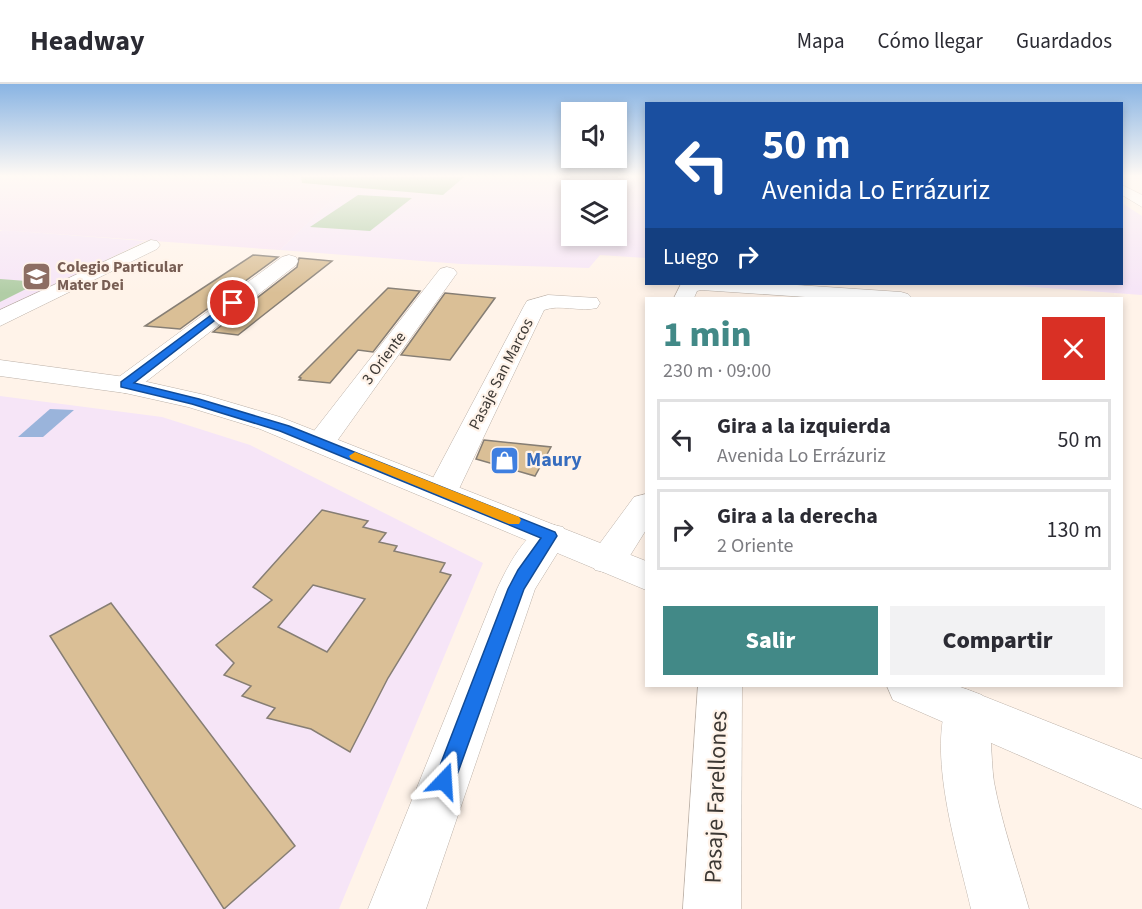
<!DOCTYPE html>
<html lang="es">
<head>
<meta charset="utf-8">
<style>
	body { margin:0; font-family:"Source Sans 3",sans-serif; background:#f2f2f3; color:#2b2b33; height:100vh; display:flex; flex-direction:column; font-size:22px; white-space:nowrap }
	* { box-sizing:border-box; margin:0 }
	p { font-size:20px; color:#7c7c81 }
	.icon { flex:none; width:33px; height:33px; fill:none; stroke:currentColor; stroke-width:2; stroke-linecap:round; stroke-linejoin:round }
	.map { position:relative; flex:1; overflow:hidden }
	.side { position:absolute; left:645px; top:213px; width:478px; height:390px; display:flex; flex-direction:column; background:#fff; border-radius:0px; box-shadow:0 3px 9px #0003 }
	.side>* { flex:none }
	.banner { position:absolute; left:645px; top:18px; width:478px; height:183px; border-radius:0px; box-shadow:0 3px 9px #0003; background:#1a4fa0; color:#fff; overflow:hidden }
	.buttons { position:absolute; left:561px; top:18px; display:grid; gap:12px }
	.buttons a { display:grid; place-items:center; width:66px; height:66px; border-radius:0px; background:#fff; box-shadow:0 3px 9px #0003; font-size:30px }
	.pin { position:absolute; display:grid; place-items:center; width:51px; height:51px; color:#fff; margin:-26px; border:3px solid #fff; border-radius:50%; box-shadow:0 2px 6px #0007 }
	.me { position:absolute; width:66px; margin:-33px; rotate:20deg; stroke-linejoin:round; filter:drop-shadow(0 0 4px #0008) }
	.turn { display:flex; align-items:center; gap:21px; height:126px; padding:0 18px; font-size:27px }
	.turn .icon { width:78px; height:78px; stroke-width:2.5 }
	.turn b { display:block; font-size:42px; line-height:51px }
	.then { display:flex; align-items:center; height:57px; padding:0 18px; background:#0003; gap:12px; font-size:22px }
	.round { display:grid; place-items:center; flex:none; width:63px; height:63px; border-radius:0px; background:#f2f2f3 }
	.overview { display:flex; align-items:center; justify-content:space-between; height:102px; padding:0 18px }
	h1 { font-size:36px; font-weight:800; line-height:45px; color:#428987 }
	.action { display:flex; gap:12px; margin-top:auto; padding:12px 18px }
	.action a { flex:1; height:69px; border-radius:0px; background:#428987; color:#fff; font-size:24px; font-weight:800; line-height:69px; text-align:center }
	.action a+a { background:#f2f2f3; color:#2b2b33 }
	ul { padding:0; list-style:none }
	li { display:flex; align-items:center; gap:18px; height:81px; margin:0 12px 9px; padding:0 6px; border:3px solid #e1e1e2; border-radius:0px }
	li div { flex:1 }
	li b { display:block; font-size:22px }
	li em { font-style:normal }
	header { display:flex; align-items:center; gap:36px; box-sizing:border-box; height:84px; padding:0 30px; background:#fff; border-bottom:2px solid #e1e1e2 }
	header strong { font-size:28px }
	nav { display:flex; gap:33px; margin-inline-start:auto; font-size:21px }
	.map>svg:first-child { display:block }
</style>
</head>
<body>
<header>
<strong>Headway</strong>
<nav><a>Mapa</a><a>Cómo llegar</a><a>Guardados</a></nav>
</header>
<div class="map">
<svg width="1142" height="825" viewBox="0 0 1142 825">
	<rect width="100%" height="100%" fill="#fff3e9"/>
	<polygon fill="#f8e4f4" points="0,93 124,93 341,106 280,166 0,146"/>
	<g fill="#f6e5f7" fill-rule="evenodd">
		<path d="M 124,93 L 646,93 L 646,174 L 600,171 L 589,184 L 461,180 L 280,166 L 341,106 ZM 572,106 L 616,106 L 616,152 L 572,152 Z"/>
		<polygon points="1122,119 1142,132 1142,211 991,200 1122,200"/>
		<polygon points="3,146 145,157 0,228 0,147"/>
		<polygon points="0,312 162,333 250,361 483,479 339,825 0,825"/>
	</g>
	<g fill="#b1cda6">
		<polygon points="301,93 464,93 443,111 302,99"/>
		<polygon points="358,111 412,114 370,147 310,143"/>
		<polygon points="0,195 40,198 0,218"/>
	</g>
	<polygon fill="#9ab4db" points="50,325 74,326 43,353 18,353"/>
	<g fill="#dabf96" stroke="#867e74" stroke-width="1.5" fill-rule="evenodd">
		<polygon points="253,171 278,173 180,245 145,242"/>
		<polygon points="299,174 332,177 238,251 213,248 297,183"/>
		<polygon points="388,204 420,207 373,268 358,266 330,299 299,296 301,294 299,293"/>
		<polygon points="445,209 495,214 450,276 401,271"/>
		<polygon points="484,356 551,363 535,392 476,375"/>
		<path d="M 322,426 L 368,437 L 363,443 L 386,449 L 379,458 L 397,462 L 394,467 L 445,479 L 440,488 L 451,491 L 388,594 L 350,668 L 311,645 L 267,634 L 275,624 L 242,612 L 251,602 L 224,591 L 234,579 L 216,561 L 272,516 L 253,503 ZM 313,501 L 365,515 L 327,568 L 278,543 Z"/>
		<polygon points="111,519 295,762 224,825 50,552"/>
	</g>
	<g fill="none" stroke-linecap="round" stroke-linejoin="round">
		<defs>
			<g id="minor">
				<polygon points="151,156 157,157 160,161 157,165 0,242 0,226"/>
				<polygon points="289,171 296,173 298,177 296,181 134,307 125,309 116,307 112,301 116,295 282,173"/>
				<polygon points="447,183 454,185 457,189 332,364 321,367 310,364 306,358 310,352 440,185"/>
				<polygon points="681,200 782,200 901,208 908,210 912,214 820,214 701,206 697,207 694,214 674,214"/>
				<path d="M 548,211 L 597,214 L 600,219 L 597,224 C 579,228 560,220 544,226 L 458,407 L 454,415 L 442,418 L 430,415 L 426,407 L 524,222 L 527,217 Z"/>
				<polygon points="646,410 646,446 621,486 608,489 595,486 590,476 595,466 634,413"/>
				<path d="M 550,440 L 563,443 L 568,452 L 535,505 L 426,825 L 368,825 L 497,505 C 508,482 525,447 550,440 Z"/>
				<polygon points="698,602 742,602 741,825 683,825"/>
				<path d="M 966,605 L 982,611 C 993,635 990,671 994,698 C 1002,741 1017,783 1029,825 L 971,825 C 958,768 925,666 950,611 Z"/>
			</g>
			<polygon id="tertiary" points="1122,101 1142,111 1142,123 1122,111"/>
			<g id="secondary">
				<polygon points="0,276 125,293 205,311 280,333 646,477 646,506 260,345 188,323 125,309 0,292"/>
				<polygon points="887,602 958,602 1142,675 1142,725 893,616"/>
			</g>
		</defs>
		<use href="#minor" stroke="#bcb1a8" stroke-width="1"/>
		<use href="#tertiary" stroke="#bcb1a8" stroke-width="1"/>
		<use href="#secondary" stroke="#bcb1a8" stroke-width="1"/>
		<use href="#minor" fill="#fff" fill-rule="evenodd"/>
		<use href="#tertiary" fill="#fff" fill-rule="evenodd"/>
		<use href="#secondary" fill="#fff" fill-rule="evenodd"/>
	</g>
	<linearGradient id="sky" x2="0" y2="1"><stop stop-color="#89b4e3"/><stop offset="0.44" stop-color="#fffaf5"/><stop offset="1" stop-color="#fffaf5" stop-opacity="0"/></linearGradient>
	<rect width="1142" height="209" fill="url(#sky)"/>
	<polygon fill="#1a73e8" stroke="#114b97" stroke-width="1.5" points="230,217 237,219 134,299 199,315 289,342 555,448 557,452 524,505 452,705 444,708 437,705 434,697 508,505 518,486 541,454 280,347 192,320 121,303 121,298"/>
	<polygon fill="#f59e0b" points="355,368 519,433 521,436 519,440 509,440 351,375 349,372"/>
	<defs>
		<symbol id="school-square" viewBox="-11 -11 22 22"><rect x="-9" y="-9" width="18" height="18" rx="4" fill="#8d6e63" stroke="#fff3e9"/><path d="M0-5L7-2L0 1L-7-2ZM-4 1L0 2.5L4 1V4Q0 6-4 4Z" fill="#fff"/></symbol>
		<symbol id="shop-square" viewBox="-11 -11 22 22"><rect x="-9" y="-9" width="18" height="18" rx="4" fill="#3f7fe0" stroke="#fff3e9"/><path d="M-5-2.5h2.3a2.7 3.5 0 0 1 5.4 0H5L5.5 6h-11ZM-1.5-2.5h3a1.5 2.3 0 0 0-3 0Z" fill="#fff"/></symbol>
	</defs>
	<g fill-rule="evenodd">
		<use href="#school-square" x="20" y="176" width="33" height="33"/>
		<use href="#shop-square" x="488" y="360" width="33" height="33"/>
	</g>
	<g text-anchor="middle" dominant-baseline="central" stroke-width="4.5" stroke-linejoin="round" paint-order="stroke">
		<g font-size="16" font-weight="bold" fill="#785e54" stroke="#fff3e9" text-anchor="start">
			<text x="57" y="183">Colegio Particular<tspan x="57" dy="18">Mater Dei</tspan></text>
		</g>
		<g font-size="16" fill="#3c3834" stroke="#fff3e9">
			<text transform="translate(384 274) rotate(-53)">3 Oriente</text>
			<text transform="translate(501 290) rotate(-63)">Pasaje San Marcos</text>
		</g>
		<g font-size="20" font-weight="bold" fill="#366cbe" stroke="#fff3e9" text-anchor="start">
			<text x="526" y="376">Maury</text>
		</g>
		<g font-size="24" fill="#3c3834" stroke="#fff3e9">
			<text transform="translate(716 713) rotate(-88)">Pasaje Farellones</text>
		</g>
	</g>
</svg>
<div class="buttons">
<a><svg class="icon" aria-label="sound" viewBox="0 0 24 24"><path d="M4 9h4l5-4v14l-5-4H4zM17 9q2 3 0 6"/></svg></a>
<a><svg class="icon" aria-label="layers" viewBox="0 0 24 24"><path d="M12 4l9 5-9 5-9-5zM3 14l9 5 9-5"/></svg></a>
</div>
<div class="pin" style="left:233px;top:219px;background:#d93025"><svg class="icon" aria-label="arrive" viewBox="0 0 24 24"><path d="M6 21V4h12l-3 4 3 4H6"/></svg></div>
<svg class="me" style="left:444px;top:697px" viewBox="-20 -20 40 40"><path d="M0-17L14 15 0 8-14 15z" fill="#1a73e8" stroke="#fff" stroke-width="4"/></svg>
<div class="banner">
<div class="turn"><svg class="icon" aria-label="left" viewBox="0 0 24 24"><path d="M17 20v-9H6M10 6l-5 5 5 5"/></svg><div><b>50 m</b>Avenida Lo Errázuriz</div></div>
<div class="then">Luego<svg class="icon" aria-label="right" viewBox="0 0 24 24"><path d="M7 20v-9h11M14 6l5 5-5 5"/></svg></div>
</div>
<section class="side">
<div class="overview"><div><h1>1 min</h1><p>230 m · 09:00</p></div><a class="round" style="background:#d93025;color:#fff"><svg class="icon" aria-label="close" viewBox="0 0 24 24"><path d="M6 6l12 12M18 6L6 18"/></svg></a></div>
<ul>
<li><svg class="icon" aria-label="left" viewBox="0 0 24 24"><path d="M17 20v-9H6M10 6l-5 5 5 5"/></svg><div><b>Gira a la izquierda</b><p>Avenida Lo Errázuriz</p></div><em>50 m</em></li>
<li><svg class="icon" aria-label="right" viewBox="0 0 24 24"><path d="M7 20v-9h11M14 6l5 5-5 5"/></svg><div><b>Gira a la derecha</b><p>2 Oriente</p></div><em>130 m</em></li>
</ul>
<div class="action"><a>Salir</a><a>Compartir</a></div>
</section>
</div>
</body>
</html>
